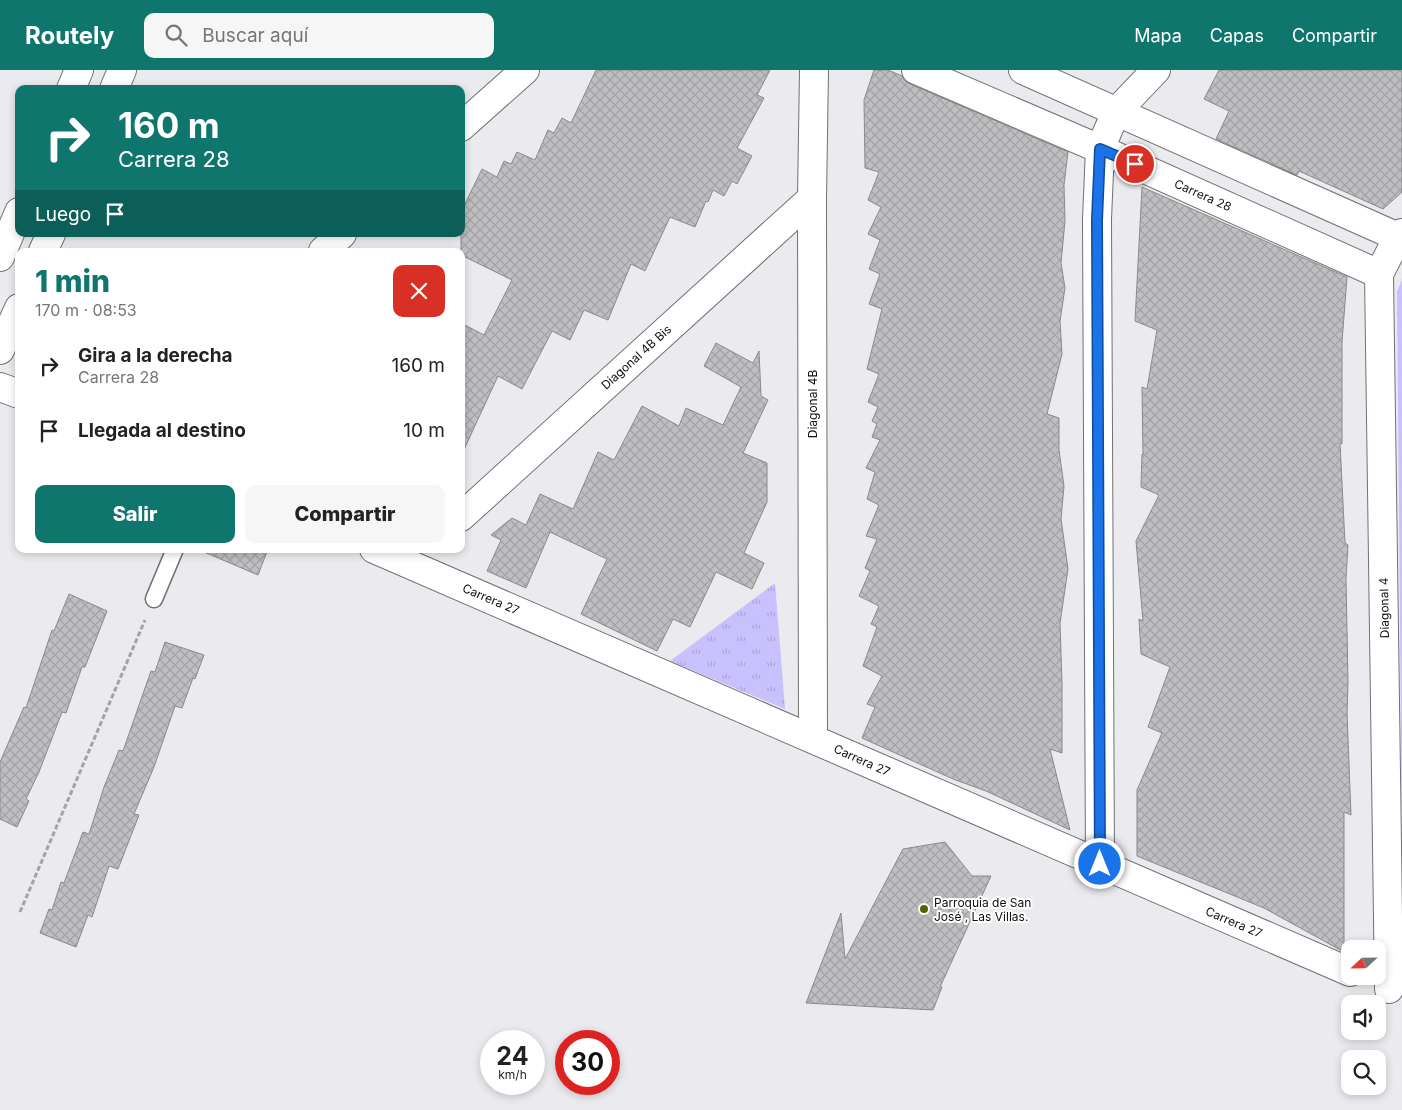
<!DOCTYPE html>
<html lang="es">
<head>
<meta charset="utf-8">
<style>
	body { margin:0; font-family:Inter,sans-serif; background:#f6f6f6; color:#222; height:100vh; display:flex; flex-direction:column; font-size:19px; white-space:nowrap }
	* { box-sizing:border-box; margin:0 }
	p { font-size:16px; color:#767676 }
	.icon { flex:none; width:28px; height:28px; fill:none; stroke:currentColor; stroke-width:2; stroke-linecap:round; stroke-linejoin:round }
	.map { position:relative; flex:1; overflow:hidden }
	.sheet { position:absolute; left:15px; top:178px; width:450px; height:305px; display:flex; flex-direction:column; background:#fff; border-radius:10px; box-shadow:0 2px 8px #0003 }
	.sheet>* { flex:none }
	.banner { position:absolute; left:15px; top:15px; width:450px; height:152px; border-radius:10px; box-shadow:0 2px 8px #0003; background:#0f766e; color:#fff; overflow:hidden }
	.needle { width:32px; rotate:248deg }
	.tools { position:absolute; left:1341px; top:870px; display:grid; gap:10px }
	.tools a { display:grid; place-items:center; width:45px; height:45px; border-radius:10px; background:#fff; box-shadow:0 2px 8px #0003; font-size:25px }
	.speed { position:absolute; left:480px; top:960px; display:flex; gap:10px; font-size:25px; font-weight:700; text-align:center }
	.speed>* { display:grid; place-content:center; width:65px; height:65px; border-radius:50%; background:#fff; box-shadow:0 2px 8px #0003; line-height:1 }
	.speed small { font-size:12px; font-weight:400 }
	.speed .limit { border:8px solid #d22; background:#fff; color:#111 }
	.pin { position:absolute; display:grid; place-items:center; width:42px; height:42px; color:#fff; margin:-21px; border:2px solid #fff; border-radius:50%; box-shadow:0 1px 5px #0007 }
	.me { position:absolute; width:55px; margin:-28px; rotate:0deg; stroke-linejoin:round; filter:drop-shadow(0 0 4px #0008) }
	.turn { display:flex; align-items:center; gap:18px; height:105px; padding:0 20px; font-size:22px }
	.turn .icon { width:65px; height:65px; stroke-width:2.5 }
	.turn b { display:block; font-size:35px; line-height:42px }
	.then { display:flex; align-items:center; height:48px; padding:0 20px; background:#0003; gap:10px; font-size:19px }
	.round { display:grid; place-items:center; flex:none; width:52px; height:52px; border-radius:10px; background:#f6f6f6 }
	.head { display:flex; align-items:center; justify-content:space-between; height:85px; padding:0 20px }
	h1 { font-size:30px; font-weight:800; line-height:38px; color:#0f766e }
	.button { display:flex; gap:10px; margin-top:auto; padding:10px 20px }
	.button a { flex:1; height:58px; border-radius:10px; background:#0f766e; color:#fff; font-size:20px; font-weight:800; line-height:58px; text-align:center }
	.button a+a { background:#f6f6f6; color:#222 }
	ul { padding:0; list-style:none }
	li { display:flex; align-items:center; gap:15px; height:65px; padding:0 20px }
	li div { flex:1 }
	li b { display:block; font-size:19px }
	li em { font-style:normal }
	header { display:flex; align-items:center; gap:30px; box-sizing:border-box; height:70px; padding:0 25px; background:#0f766e; color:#fff }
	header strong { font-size:24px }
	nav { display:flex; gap:28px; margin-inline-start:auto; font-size:18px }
	.search { width:350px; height:45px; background:#f6f6f6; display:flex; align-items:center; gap:12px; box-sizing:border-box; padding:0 18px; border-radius:10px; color:#767676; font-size:19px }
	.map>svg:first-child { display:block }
</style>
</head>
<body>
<header>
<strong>Routely</strong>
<div class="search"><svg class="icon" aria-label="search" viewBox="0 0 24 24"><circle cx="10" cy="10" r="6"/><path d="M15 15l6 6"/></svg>Buscar aquí</div>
<nav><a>Mapa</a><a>Capas</a><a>Compartir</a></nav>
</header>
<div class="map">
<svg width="1402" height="1040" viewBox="0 0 1402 1040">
	<defs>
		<pattern id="grass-tufts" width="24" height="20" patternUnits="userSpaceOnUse" patternTransform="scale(1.25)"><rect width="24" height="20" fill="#c9c1fe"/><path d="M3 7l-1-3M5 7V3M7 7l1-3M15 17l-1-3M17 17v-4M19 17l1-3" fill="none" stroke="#aba5d8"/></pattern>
		<pattern id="park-crowns" width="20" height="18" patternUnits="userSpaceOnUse" patternTransform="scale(1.25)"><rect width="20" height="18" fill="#c9c1fe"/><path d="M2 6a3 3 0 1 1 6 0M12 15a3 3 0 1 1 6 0" fill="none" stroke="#aba5d8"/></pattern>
		<pattern id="building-cross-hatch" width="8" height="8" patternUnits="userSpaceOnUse" patternTransform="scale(1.25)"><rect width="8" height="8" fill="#bfbec1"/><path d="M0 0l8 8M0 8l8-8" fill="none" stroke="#a3a2a5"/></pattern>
	</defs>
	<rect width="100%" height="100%" fill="#ebeaee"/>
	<polygon fill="url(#grass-tufts)" points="775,513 785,639 670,591"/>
	<polygon fill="url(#park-crowns)" points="1402,209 1402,772 1397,222"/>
	<g fill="url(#building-cross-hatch)" stroke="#8a898c">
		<polygon points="596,0 770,0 757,25 764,28 737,78 752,86 737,114 732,111 724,126 713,120 708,132 706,131 695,157 670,147 645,201 631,194 608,250 584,240 570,270 552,261 522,319 498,306 461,386 461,253 484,265 512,210 461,185 461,142 482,99 497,107 504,91 511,94 517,82 535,90 548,60 554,63 562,48 571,53"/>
		<polygon points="874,0 888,0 902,6 904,10 910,14 1068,82 1064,115 1065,151 1061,193 1065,218 1060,251 1062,284 1047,344 1059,348 1059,380 1064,416 1061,449 1068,499 1060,553 1062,614 1062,683 1050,679 1070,760 986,721 953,709 862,668 875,637 867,634 882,606 863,596 877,557 871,554 879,536 859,526 870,501 865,498 877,469 866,466 879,435 867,429 875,402 866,398 880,370 872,367 877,354 872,351 878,337 868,332 879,304 867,299 882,239 869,234 880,204 869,199 880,170 868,164 881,137 868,130 879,102 865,98 864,30"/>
		<polygon points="1219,0 1402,0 1402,122 1383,139 1299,101 1297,105 1216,69 1229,41 1204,29"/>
		<polygon points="1142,117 1347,207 1342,272 1342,374 1340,373 1345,473 1348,475 1346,508 1348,612 1347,643 1351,745 1344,742 1344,882 1264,838 1137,786 1137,720 1162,663 1148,657 1170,597 1141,584 1139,549 1143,551 1136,471 1159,425 1141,417 1142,384 1143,385 1142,317 1147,319 1157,260 1135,251"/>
		<polygon points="716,273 753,293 759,281 761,326 768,330 743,383 767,393 767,432 744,483 764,493 752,519 716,502 690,557 673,549 657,581 581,544 607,489 550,462 526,518 487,501 501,470 491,465 512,448 526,455 540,424 573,439 598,382 614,390 642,336 679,356 686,338 723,355 741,317 704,296"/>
		<polygon points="197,479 268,479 258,505"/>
		<polygon points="69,524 107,541 85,597 82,597 66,643 62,642 39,702 26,729 29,731 17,757 0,749 0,692 24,637 26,638 52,560 54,561"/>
		<polygon points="165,572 204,585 195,609 193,608 182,638 175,636 154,697 134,744 139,745 118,799 109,796 92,847 88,845 76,877 40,863 49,839 52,840 61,812 64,813 83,762 89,764 104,717 119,680 123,681 151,601 155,602"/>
		<polygon points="945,772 972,806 991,806 940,917 942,917 933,940 806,933 841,843 845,889 903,779"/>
	</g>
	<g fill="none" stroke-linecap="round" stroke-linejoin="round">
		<defs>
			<polyline id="lane" points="154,529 175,479"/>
			<g id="street">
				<polyline points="916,0 1100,79 1379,204"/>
				<polyline points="1023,0 1398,167"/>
				<polyline points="71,19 79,0"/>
				<polyline points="114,19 122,0"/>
				<polyline points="461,57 525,0"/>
				<polyline points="43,181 51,164"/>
				<polyline points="323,181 342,164"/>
				<polyline points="0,187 19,142"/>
				<polyline points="0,280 19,238"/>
				<polyline points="0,317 19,324"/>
				<polyline points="461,447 812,128"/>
				<polyline points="374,479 1350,902"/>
				<polyline points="813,668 812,128 814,0"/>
				<polyline points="1100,794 1097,149 1100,79 1116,42 1156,0"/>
				<polyline points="1389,919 1379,204 1398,167 1402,163"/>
			</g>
		</defs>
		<use href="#lane" stroke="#717174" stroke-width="19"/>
		<use href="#street" stroke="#717174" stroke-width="30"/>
		<polyline stroke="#a3a2a5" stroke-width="3" stroke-dasharray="5 2.5" stroke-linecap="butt" points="20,842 145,550"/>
		<use href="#lane" stroke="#fff" stroke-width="16"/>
		<use href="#street" stroke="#fff" stroke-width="28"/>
	</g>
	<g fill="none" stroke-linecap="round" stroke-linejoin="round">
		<defs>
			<polyline id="route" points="1100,794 1097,150 1100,79 1135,94"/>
		</defs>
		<use href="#route" stroke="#114b97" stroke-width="12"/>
		<use href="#route" stroke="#1a73e8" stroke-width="9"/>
	</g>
	<circle fill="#566000" stroke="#fff" stroke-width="2" cx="924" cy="839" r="5"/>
	<g text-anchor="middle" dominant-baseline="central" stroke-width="4" stroke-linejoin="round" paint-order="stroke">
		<g font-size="12" fill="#0d0d0e" stroke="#fff">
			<text transform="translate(1203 125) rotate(24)">Carrera 28</text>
			<text transform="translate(636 287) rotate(-42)">Diagonal 4B Bis</text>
			<text transform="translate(812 334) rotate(-90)">Diagonal 4B</text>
			<text transform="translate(491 529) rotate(23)">Carrera 27</text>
			<text transform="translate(1384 538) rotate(-91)">Diagonal 4</text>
			<text transform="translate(862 690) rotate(24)">Carrera 27</text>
			<text transform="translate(1234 852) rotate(23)">Carrera 27</text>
		</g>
		<g font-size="12" fill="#0d0d0e" stroke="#fff" text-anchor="start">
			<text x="934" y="832">Parroquia de San<tspan x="934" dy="14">José , Las Villas.</tspan></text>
		</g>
	</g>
</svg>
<div class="tools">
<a><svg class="needle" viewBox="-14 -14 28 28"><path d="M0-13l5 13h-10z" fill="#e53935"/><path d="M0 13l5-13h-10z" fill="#767676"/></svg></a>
<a><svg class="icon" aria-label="sound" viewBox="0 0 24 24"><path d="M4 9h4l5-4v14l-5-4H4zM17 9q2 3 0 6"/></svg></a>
<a><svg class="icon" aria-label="search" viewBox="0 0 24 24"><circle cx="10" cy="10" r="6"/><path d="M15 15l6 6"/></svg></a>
</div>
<div class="speed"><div>24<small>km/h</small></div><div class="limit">30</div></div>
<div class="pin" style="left:1135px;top:94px;background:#d93025"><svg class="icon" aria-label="arrive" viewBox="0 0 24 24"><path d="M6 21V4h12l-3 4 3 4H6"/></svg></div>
<svg class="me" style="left:1100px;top:794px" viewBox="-20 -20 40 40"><circle r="17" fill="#1a73e8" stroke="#fff" stroke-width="3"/><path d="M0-11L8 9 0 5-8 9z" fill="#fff"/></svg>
<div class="banner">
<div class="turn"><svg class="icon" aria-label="right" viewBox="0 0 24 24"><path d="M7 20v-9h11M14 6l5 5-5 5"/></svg><div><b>160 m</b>Carrera 28</div></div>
<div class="then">Luego<svg class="icon" aria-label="arrive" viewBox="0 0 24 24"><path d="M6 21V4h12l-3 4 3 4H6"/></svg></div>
</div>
<section class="sheet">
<div class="head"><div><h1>1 min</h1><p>170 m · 08:53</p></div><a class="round" style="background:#d93025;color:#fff"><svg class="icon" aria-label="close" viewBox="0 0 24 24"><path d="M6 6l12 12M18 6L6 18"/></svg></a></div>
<ul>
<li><svg class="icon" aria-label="right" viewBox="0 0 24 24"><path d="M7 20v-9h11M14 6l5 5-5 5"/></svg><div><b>Gira a la derecha</b><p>Carrera 28</p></div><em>160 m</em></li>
<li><svg class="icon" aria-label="arrive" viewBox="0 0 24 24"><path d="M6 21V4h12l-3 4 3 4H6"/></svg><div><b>Llegada al destino</b></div><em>10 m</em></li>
</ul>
<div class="button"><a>Salir</a><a>Compartir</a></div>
</section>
</div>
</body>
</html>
